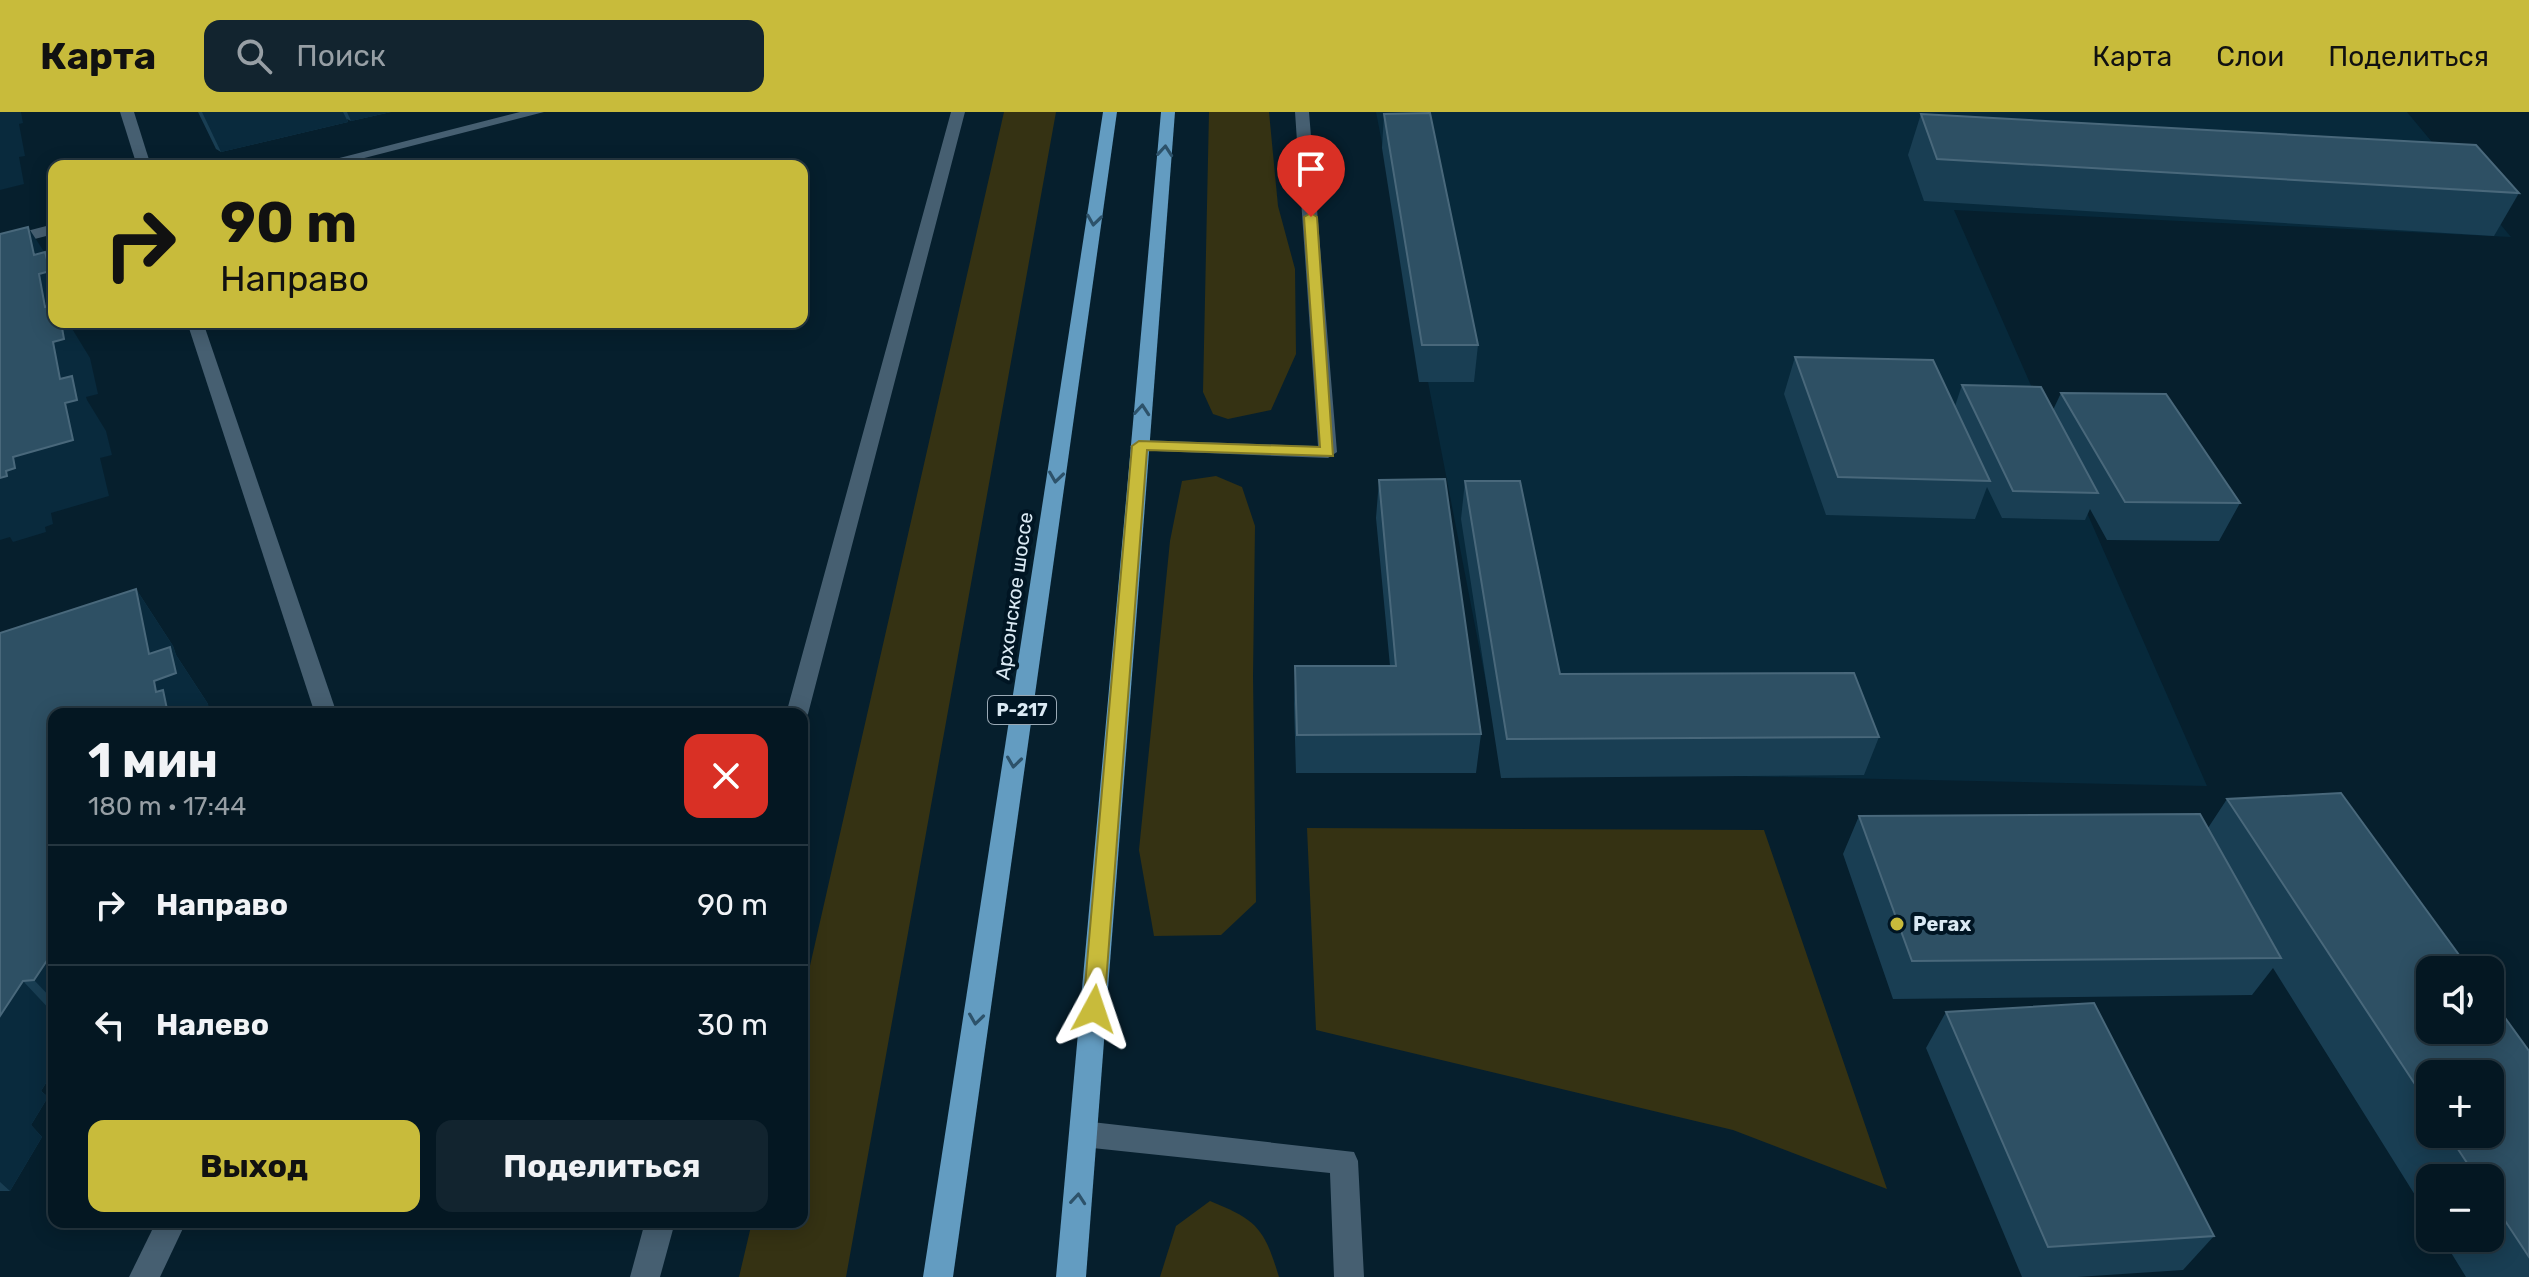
<!DOCTYPE html>
<html lang="ru">
<head>
<meta charset="utf-8">
<style>
	body { margin:0; font-family:Rubik,sans-serif; background:#12242f; color:#f1f3f6; height:100vh; display:flex; flex-direction:column; font-size:30px; white-space:nowrap }
	* { box-sizing:border-box; margin:0 }
	p { font-size:26px; color:#979fa5 }
	.icon { flex:none; width:44px; height:44px; fill:none; stroke:currentColor; stroke-width:2; stroke-linecap:round; stroke-linejoin:round }
	.map { position:relative; flex:1; overflow:hidden }
	.panel { position:absolute; left:48px; top:596px; width:760px; height:520px; display:flex; flex-direction:column; background:#041722; border-radius:16px; box-shadow:0 4px 20px #0003,0 0 0 2px #253640 }
	.panel>* { flex:none }
	.guide { position:absolute; left:48px; top:48px; width:760px; height:168px; border-radius:16px; box-shadow:0 4px 20px #0003,0 0 0 2px #253640; background:#c8bb3b; color:#111; overflow:hidden }
	.controls { position:absolute; left:2416px; top:844px; display:grid; gap:16px }
	.controls a { display:grid; place-items:center; width:88px; height:88px; border-radius:16px; background:#041722; box-shadow:0 4px 20px #0003,0 0 0 2px #253640; font-size:40px }
	.pin { position:absolute; display:grid; place-items:center; width:68px; height:68px; color:#fff; margin:-82px -34px; border-radius:50% 50% 50% 0; rotate:-45deg; box-shadow:0 0 8px #0007 }
	.pin .icon { rotate:45deg }
	.me { position:absolute; width:88px; margin:-44px; rotate:5deg; stroke-linejoin:round; filter:drop-shadow(0 0 6px #0008) }
	.turn { display:flex; align-items:center; gap:28px; height:168px; padding:0 40px; font-size:36px }
	.turn .icon { width:104px; height:104px; stroke-width:2.5 }
	.turn b { display:block; font-size:56px; line-height:68px }
	.round { display:grid; place-items:center; flex:none; width:84px; height:84px; border-radius:16px; background:#12242f }
	.head { display:flex; align-items:center; justify-content:space-between; height:136px; padding:0 40px }
	h1 { font-size:48px; font-weight:700; line-height:60px }
	.action { display:flex; gap:16px; margin-top:auto; padding:16px 40px }
	.action a { flex:1; height:92px; border-radius:16px; background:#c8bb3b; color:#111; font-size:32px; font-weight:700; line-height:92px; text-align:center }
	.action a+a { background:#12242f; color:#f1f3f6 }
	ul { padding:0; list-style:none }
	li { display:flex; align-items:center; gap:24px; height:120px; padding:0 40px; border-top:2px solid #253640 }
	li div { flex:1 }
	li b { display:block; font-size:30px }
	li em { font-style:normal }
	header { display:flex; align-items:center; gap:48px; box-sizing:border-box; height:112px; padding:0 40px; background:#c8bb3b; color:#111 }
	header strong { font-size:38px }
	nav { display:flex; gap:44px; margin-inline-start:auto; font-size:28px }
	.search { width:560px; height:72px; background:#12242f; display:flex; align-items:center; gap:20px; box-sizing:border-box; padding:0 28px; border-radius:16px; color:#979fa5; font-size:30px }
	.map>svg:first-child { display:block }
</style>
</head>
<body>
<header>
<strong>Карта</strong>
<div class="search"><svg class="icon" aria-label="search" viewBox="0 0 24 24"><circle cx="10" cy="10" r="6"/><path d="M15 15l6 6"/></svg>Поиск</div>
<nav><a>Карта</a><a>Слои</a><a>Поделиться</a></nav>
</header>
<div class="map">
<svg width="2529" height="1165" viewBox="0 0 2529 1165">
	<rect width="100%" height="100%" fill="#061f2d"/>
	<polygon fill="#07293b" points="1376,0 2407,0 2511,125 1954,98 2207,674 1503,659"/>
	<g fill="#353213">
		<polygon points="1004,0 1056,0 846,1165 739,1165 752,1110 802,1110 802,889"/>
		<polygon points="1209,0 1269,0 1278,94 1295,157 1296,242 1271,298 1228,307 1213,302 1203,280"/>
		<polygon points="1216,364 1242,375 1255,414 1253,564 1256,790 1221,823 1154,824 1139,738 1170,429 1182,369"/>
		<polygon points="1307,716 1764,718 1887,1077 1733,1018 1316,918"/>
		<path d="M 1210,1089 C 1257,1108 1264,1116 1279,1165 L 1160,1165 L 1176,1114 Z"/>
	</g>
	<g fill="none" stroke-linecap="round" stroke-linejoin="round">
		<g fill="#465f71" fill-rule="evenodd">
			<polygon points="951,0 965,0 808,602 802,608 802,602 786,602"/>
			<polygon points="1295,0 1309,0 1337,340 1328,346 1132,338 1130,334 1139,328 1318,334"/>
			<polygon points="187,210 203,210 337,602 315,602"/>
			<polygon points="1083,1009 1354,1040 1358,1049 1364,1165 1334,1165 1330,1061 1083,1035 1073,1031 1069,1022 1073,1013"/>
			<polygon points="156,1110 186,1110 160,1165 129,1165"/>
			<polygon points="645,1110 675,1110 660,1165 630,1165"/>
		</g>
		<g fill="#465f71" fill-rule="evenodd">
			<polygon points="120,0 134,0 151,54 137,54"/>
			<polygon points="520,0 544,0 333,54 308,54"/>
			<polygon points="54,112 54,122 0,136 0,126"/>
		</g>
		<g fill="#639cc1" fill-rule="evenodd">
			<polygon points="1103,0 1117,0 953,1165 923,1165"/>
			<polygon points="1161,0 1175,0 1086,1165 1056,1165"/>
		</g>
	</g>
	<g fill="#193e53" fill-rule="evenodd">
		<polygon points="198,0 391,0 351,9 347,7 348,10 221,40 216,37"/>
		<polygon points="1384,2 1478,233 1474,270 1419,270 1382,36"/>
		<polygon points="1921,2 2519,81 2494,124 1924,89 1908,43"/>
		<polygon points="1795,245 1955,294 1962,273 2053,298 2061,281 2240,391 2219,429 2107,428 2090,397 2085,408 2002,406 1987,375 1975,407 1826,403 1784,282"/>
		<polygon points="1379,368 1481,622 1476,661 1296,661 1294,592 1295,554 1390,554 1376,406"/>
		<polygon points="1465,369 1560,562 1879,625 1864,663 1501,666 1461,407"/>
		<polygon points="136,477 173,534 176,543 208,592 54,602 54,958 41,979 48,985 31,1013 42,1025 10,1079 0,1079 0,521"/>
		<path d="M 2227,687 L 2529,939 L 2529,1165 L 2466,1165 L 2442,1126 L 2490,1126 L 2490,1066 L 2430,1066 L 2430,1107 L 2273,856 L 2252,883 L 1893,887 L 1843,742 L 1859,704 L 2208,716 ZM 2430,962 L 2490,1022 L 2430,1022 Z"/>
		<polygon points="1946,900 2214,1124 2183,1158 2077,1165 2022,1165 1926,936"/>
	</g>
	<g fill="#092a3d">
		<polygon points="0,0 21,0 23,11 19,12 25,44 19,45 24,72 0,78"/>
		<polygon points="202,0 343,0 348,10 221,40"/>
		<polygon points="347,0 391,0 351,9"/>
		<polygon points="28,115 54,155 54,209 45,195"/>
		<polygon points="55,210 81,210 82,213 71,215 90,246 98,282 86,285 87,288 106,319 112,343 100,346 109,384 51,401 53,412 45,415 46,420 13,430 10,425 0,428 0,366 6,359 60,267 53,230"/>
		<polygon points="136,477 173,534 176,543 208,592 211,602 168,602 156,580"/>
		<polygon points="54,838 54,889 34,868"/>
		<polygon points="23,869 54,902 54,958 41,979 48,985 31,1013 42,1025 10,1079 0,1070 0,904"/>
	</g>
	<g fill="#2e5064" stroke="#49687b" stroke-width="2">
		<polygon points="1430,1 1478,233 1422,233 1384,2"/>
		<polygon points="1921,2 2476,33 2519,81 1937,47"/>
		<polygon points="28,115 34,143 45,140 50,159 39,162 45,195 54,193 54,210 61,210 64,227 53,230 60,267 72,264 77,288 65,291 73,328 13,345 15,356 6,359 7,364 0,366 0,122"/>
		<polygon points="1795,245 1933,248 1990,369 1838,365"/>
		<polygon points="1962,273 2041,275 2098,381 2013,379"/>
		<polygon points="2061,281 2166,282 2240,391 2125,390"/>
		<polygon points="1445,367 1481,622 1297,623 1295,554 1396,554 1379,368"/>
		<polygon points="1465,369 1520,369 1560,562 1854,561 1879,625 1507,627"/>
		<polygon points="136,477 149,542 170,535 176,561 154,569 156,580 163,578 168,602 54,602 54,838 34,868 23,869 0,904 0,521"/>
		<polygon points="2341,681 2470,858 2430,858 2430,918 2490,918 2490,885 2529,939 2529,1145 2490,1086 2490,1066 2477,1066 2448,1022 2490,1022 2490,962 2430,962 2430,995 2227,687"/>
		<polygon points="2200,702 2281,846 1912,849 1859,704"/>
		<polygon points="2094,891 2214,1124 2048,1135 1946,900"/>
	</g>
	<defs><path id="oneway-chevron" d="M-2-3.5L2.5 0L-2 3.5" fill="none" stroke-width="1.6" stroke-linecap="round" stroke-linejoin="round" transform="scale(2)"/></defs>
	<g stroke="#2d526a">
		<use href="#oneway-chevron" transform="translate(1165 39) rotate(-85)"/>
		<use href="#oneway-chevron" transform="translate(1094 108) rotate(98)"/>
		<use href="#oneway-chevron" transform="translate(1142 298) rotate(-85)"/>
		<use href="#oneway-chevron" transform="translate(1056 365) rotate(98)"/>
		<use href="#oneway-chevron" transform="translate(1014 650) rotate(98)"/>
		<use href="#oneway-chevron" transform="translate(976 907) rotate(98)"/>
		<use href="#oneway-chevron" transform="translate(1078 1087) rotate(-85)"/>
	</g>
	<polygon fill="#c8bb3b" stroke="#827a26" stroke-width="2" points="1311,101 1317,105 1333,344 1147,338 1104,897 1101,904 1086,904 1083,897 1132,334 1139,329 1320,335 1304,105"/>
	<circle fill="#c8bb3b" stroke="#001523" stroke-width="3" cx="1897" cy="812" r="8"/>
	<g text-anchor="middle" dominant-baseline="central" stroke-width="8" stroke-linejoin="round" paint-order="stroke">
		<rect fill="#001523" stroke="#99a9b5" stroke-width="2" x="988" y="584" width="68" height="28" rx="6"/>
		<g font-size="18" font-weight="bold" fill="#dae9f3">
			<text x="1022" y="598">Р-217</text>
		</g>
		<g font-size="20" fill="#dae9f3" stroke="#001523">
			<text transform="translate(1014 484) rotate(-82)">Архонское шоссе</text>
		</g>
		<g font-size="20" font-weight="bold" fill="#dae9f3" stroke="#001523" text-anchor="start">
			<text x="1913" y="812">Регах</text>
		</g>
	</g>
</svg>
<div class="controls">
<a><svg class="icon" aria-label="sound" viewBox="0 0 24 24"><path d="M4 9h4l5-4v14l-5-4H4zM17 9q2 3 0 6"/></svg></a>
<a>+</a>
<a>−</a>
</div>
<div class="pin" style="left:1311px;top:105px;background:#d93025"><svg class="icon" aria-label="arrive" viewBox="0 0 24 24"><path d="M6 21V4h12l-3 4 3 4H6"/></svg></div>
<svg class="me" style="left:1094px;top:897px" viewBox="-20 -20 40 40"><path d="M0-17L14 15 0 8-14 15z" fill="#c8bb3b" stroke="#fff" stroke-width="4"/></svg>
<div class="guide">
<div class="turn"><svg class="icon" aria-label="right" viewBox="0 0 24 24"><path d="M7 20v-9h11M14 6l5 5-5 5"/></svg><div><b>90 m</b>Направо</div></div>
</div>
<section class="panel">
<div class="head"><div><h1>1 мин</h1><p>180 m · 17:44</p></div><a class="round" style="background:#d93025;color:#fff"><svg class="icon" aria-label="close" viewBox="0 0 24 24"><path d="M6 6l12 12M18 6L6 18"/></svg></a></div>
<ul>
<li><svg class="icon" aria-label="right" viewBox="0 0 24 24"><path d="M7 20v-9h11M14 6l5 5-5 5"/></svg><div><b>Направо</b></div><em>90 m</em></li>
<li><svg class="icon" aria-label="left" viewBox="0 0 24 24"><path d="M17 20v-9H6M10 6l-5 5 5 5"/></svg><div><b>Налево</b></div><em>30 m</em></li>
</ul>
<div class="action"><a>Выход</a><a>Поделиться</a></div>
</section>
</div>
</body>
</html>
